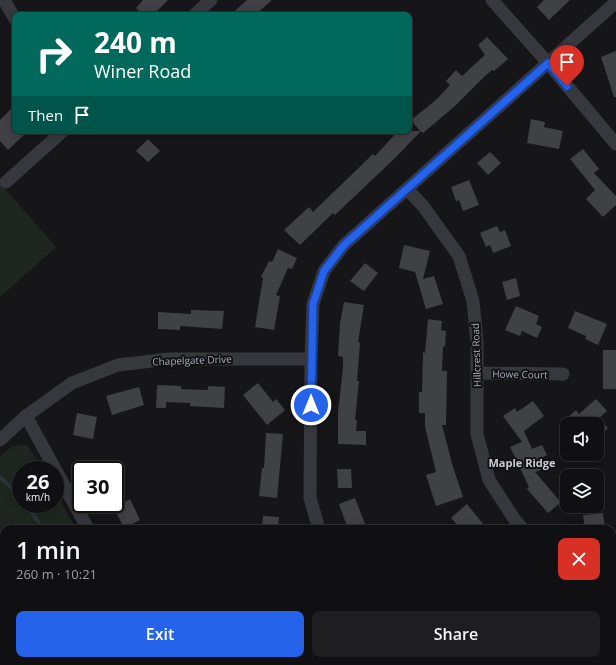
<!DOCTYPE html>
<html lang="en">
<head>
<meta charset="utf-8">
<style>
	body { margin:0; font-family:"Open Sans",sans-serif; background:#1e1e20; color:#f1f3f6; height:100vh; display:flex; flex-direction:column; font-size:15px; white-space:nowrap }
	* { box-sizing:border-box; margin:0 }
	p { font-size:13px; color:#9c9d9f }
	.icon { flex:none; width:22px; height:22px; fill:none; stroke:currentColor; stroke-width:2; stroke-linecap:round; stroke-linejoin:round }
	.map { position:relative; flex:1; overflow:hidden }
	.sheet { position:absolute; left:0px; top:525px; width:616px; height:140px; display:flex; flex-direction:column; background:#101012; border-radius:12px 12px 0 0; box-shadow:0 2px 10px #0003,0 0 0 1px #303032 }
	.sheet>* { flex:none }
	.top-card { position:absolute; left:12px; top:12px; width:400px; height:122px; border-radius:8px; box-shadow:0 2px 10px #0003,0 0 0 1px #303032; background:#00695c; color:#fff; overflow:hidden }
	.controls { position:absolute; left:560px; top:417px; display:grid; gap:8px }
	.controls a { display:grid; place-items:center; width:44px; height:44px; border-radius:8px; background:#101012; box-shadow:0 2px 10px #0003,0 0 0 1px #303032; font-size:20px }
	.speed { position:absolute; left:12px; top:461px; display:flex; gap:8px; font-size:20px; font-weight:700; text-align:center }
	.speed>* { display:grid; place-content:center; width:52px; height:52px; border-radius:50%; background:#101012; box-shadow:0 2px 10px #0003,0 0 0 1px #303032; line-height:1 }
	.speed small { font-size:10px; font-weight:400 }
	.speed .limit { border:2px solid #111; border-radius:6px; background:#fff; color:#111 }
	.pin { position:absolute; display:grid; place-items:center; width:34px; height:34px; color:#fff; margin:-41px -17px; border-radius:50% 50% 50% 0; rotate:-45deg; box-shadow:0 0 4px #0007 }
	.pin .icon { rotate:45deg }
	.me { position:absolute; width:44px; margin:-22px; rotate:0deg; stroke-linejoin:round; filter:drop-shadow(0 0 3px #0008) }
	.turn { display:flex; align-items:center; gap:14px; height:84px; padding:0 16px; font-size:18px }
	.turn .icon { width:52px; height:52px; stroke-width:2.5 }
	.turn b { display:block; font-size:28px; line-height:34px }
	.then { display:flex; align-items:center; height:38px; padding:0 16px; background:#0003; gap:8px; font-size:15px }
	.round { display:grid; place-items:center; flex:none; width:42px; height:42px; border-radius:8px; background:#1e1e20 }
	.summary { display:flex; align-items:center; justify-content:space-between; height:68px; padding:0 16px }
	h1 { font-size:24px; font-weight:600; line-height:30px }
	.button { display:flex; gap:8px; margin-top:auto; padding:8px 16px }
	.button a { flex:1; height:46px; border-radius:8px; background:#2563eb; color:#fff; font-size:16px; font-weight:600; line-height:46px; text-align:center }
	.button a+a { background:#1e1e20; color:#f1f3f6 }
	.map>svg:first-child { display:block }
</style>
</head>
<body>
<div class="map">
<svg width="616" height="665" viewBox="0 0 616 665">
	<rect width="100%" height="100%" fill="#161618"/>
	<g fill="#1e261f">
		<polygon points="0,183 56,247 0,297"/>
		<polygon points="27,445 44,470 21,470 21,504 55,504 55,491 76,529 4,529 4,661 136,661 137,665 0,665 0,456 12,446"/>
		<polygon points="229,661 321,661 325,665 231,665"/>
	</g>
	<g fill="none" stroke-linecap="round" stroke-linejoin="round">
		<g stroke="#2c353c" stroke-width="3.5">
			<polyline points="0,477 21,497"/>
			<polyline points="26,504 43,529"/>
			<polyline points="68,661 70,665"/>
		</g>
	</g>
	<g fill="#404145">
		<polygon points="143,0 168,0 153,15 143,15 136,8"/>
		<polygon points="247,0 272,0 255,15 230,15"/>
		<polygon points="544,0 570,0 549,20 537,7"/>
		<polygon points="487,37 508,59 494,71 492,70 484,77 455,106 423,133 421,131 396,157 335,215 333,213 300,245 284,230 309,207 313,212 373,154 375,156 398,131 420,131 411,120 436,100 450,85 446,81 456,70 462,76 485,55 478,45"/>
		<polygon points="616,51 616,97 614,97 601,57"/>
		<polygon points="15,105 15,131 28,131 8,150 0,141 0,120"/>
		<polygon points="531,119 545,122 544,127 563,131 559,149 527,143"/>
		<polygon points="148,139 160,151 148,162 136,151"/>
		<polygon points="583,149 599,169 594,173 616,196 616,205 603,217 586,199 595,190 570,159"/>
		<polygon points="490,152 501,163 488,175 477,163"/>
		<polygon points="469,180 479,205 463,211 459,200 456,201 451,187"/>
		<polygon points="497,226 500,232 505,230 511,246 493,253 490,245 486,247 480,233"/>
		<polygon points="404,245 430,251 423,279 434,276 443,304 426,309 415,272 399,268"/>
		<polygon points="278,249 297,258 292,269 288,268 276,295 280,296 274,330 255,327 263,278 261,277 269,261 272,262"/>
		<polygon points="365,263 378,273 364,291 350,281"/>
		<polygon points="516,278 520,296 507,300 502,282"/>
		<polygon points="344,302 364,305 358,342 360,343 357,381 359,381 355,420 357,420 356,431 366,431 366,445 338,444 338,412 343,368 343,357 338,356 340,324"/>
		<polygon points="516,306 539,316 536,324 542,327 537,338 522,331 520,336 505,330"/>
		<polygon points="191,310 224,311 222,329 180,326 180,330 158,329 158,312 191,314"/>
		<polygon points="575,311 607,324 598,345 585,339 586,336 568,328"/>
		<polygon points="428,319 442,321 441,330 446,331 445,347 443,346 442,371 447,371 446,425 442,425 453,467 463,497 436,506 426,475 436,472 425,427 425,413 419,413 419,392 422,392 423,352 425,353"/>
		<rect x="603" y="350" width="13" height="39"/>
		<polygon points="258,383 273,402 276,399 285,410 267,425 243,395"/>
		<polygon points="157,385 181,386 181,389 208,390 208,386 225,387 224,408 190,406 190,403 166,402 166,408 156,408"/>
		<polygon points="139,387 144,405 112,415 106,396"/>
		<polygon points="596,399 607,411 599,418 608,428 597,438 597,424 568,424 569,423 566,419 576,410 579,414"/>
		<polygon points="533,401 544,416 524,431 532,449 542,445 547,455 536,461 541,470 535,472 559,500 559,504 548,513 527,489 529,487 510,447 522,442 503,416 515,408 517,412"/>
		<polygon points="77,413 97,417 93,439 73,435"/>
		<polygon points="266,433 283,434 277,498 259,496 262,468 264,468"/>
		<polygon points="337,469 351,469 352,488 338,488"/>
		<polygon points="355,498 365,524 352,529 348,529 339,504"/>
		<polygon points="130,499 140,520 124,528 114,508"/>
		<polygon points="467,504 484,525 479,529 461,529 451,518"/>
		<polygon points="603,513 605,529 585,529 583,515"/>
		<polygon points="263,516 279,517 278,529 262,529"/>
	</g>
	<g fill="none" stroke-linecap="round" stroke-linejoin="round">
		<g stroke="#37383d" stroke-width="13">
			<polyline points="4,0 15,19"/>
			<polyline points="492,0 548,63 616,144"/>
			<polyline points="194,15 211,0"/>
			<polyline points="6,182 63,131"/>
			<polyline points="407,189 423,206 459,256 473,301 477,342 477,434 489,480 515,520 523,529"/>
			<polyline points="477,373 563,374"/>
			<polyline points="26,416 88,529"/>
			<polyline points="0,440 26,416 72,383 118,365 169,359 311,359"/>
			<polyline points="319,529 310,498 311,359 313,304 324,271 344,245 616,2"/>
			<polyline points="612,571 616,568"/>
			<polyline points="612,636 616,641"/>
			<polyline points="150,661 151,665"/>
			<polyline points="418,665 419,661"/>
		</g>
	</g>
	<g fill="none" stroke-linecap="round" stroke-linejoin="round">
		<defs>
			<polyline id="route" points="311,405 313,304 324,271 344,245 548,63 567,86"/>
		</defs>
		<use href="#route" stroke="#184099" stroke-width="10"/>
		<use href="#route" stroke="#2563eb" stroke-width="7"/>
	</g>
	<g text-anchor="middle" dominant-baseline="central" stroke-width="4" stroke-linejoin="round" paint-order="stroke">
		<g font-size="10" fill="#a8adb8" stroke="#111113">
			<text transform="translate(476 355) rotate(-92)">Hillcrest Road</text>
			<text transform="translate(192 360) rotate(-2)">Chapelgate Drive</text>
			<text transform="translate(520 374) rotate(1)">Howe Court</text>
		</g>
		<g font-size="11" font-weight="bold" fill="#c9ccd4" stroke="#111113">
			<text x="522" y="462">Maple Ridge</text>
		</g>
	</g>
</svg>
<div class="controls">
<a><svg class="icon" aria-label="sound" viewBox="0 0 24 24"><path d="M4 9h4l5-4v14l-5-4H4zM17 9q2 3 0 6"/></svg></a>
<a><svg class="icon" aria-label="layers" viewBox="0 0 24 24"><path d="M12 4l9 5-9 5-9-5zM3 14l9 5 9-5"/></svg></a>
</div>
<div class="speed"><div>26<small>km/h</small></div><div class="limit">30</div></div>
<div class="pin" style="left:567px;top:86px;background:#d93025"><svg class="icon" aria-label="arrive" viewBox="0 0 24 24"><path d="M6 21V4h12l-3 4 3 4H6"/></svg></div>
<svg class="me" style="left:311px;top:405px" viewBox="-20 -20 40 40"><circle r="17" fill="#2563eb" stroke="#fff" stroke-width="3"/><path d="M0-11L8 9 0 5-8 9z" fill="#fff"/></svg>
<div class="top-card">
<div class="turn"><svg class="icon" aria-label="right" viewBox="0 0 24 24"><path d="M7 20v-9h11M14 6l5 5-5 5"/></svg><div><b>240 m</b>Winer Road</div></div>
<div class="then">Then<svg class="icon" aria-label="arrive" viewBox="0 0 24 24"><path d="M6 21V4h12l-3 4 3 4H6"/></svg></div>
</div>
<section class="sheet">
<div class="summary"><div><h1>1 min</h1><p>260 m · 10:21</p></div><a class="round" style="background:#d93025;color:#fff"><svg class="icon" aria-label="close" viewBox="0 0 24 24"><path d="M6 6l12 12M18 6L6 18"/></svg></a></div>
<div class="button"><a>Exit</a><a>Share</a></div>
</section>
</div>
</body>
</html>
